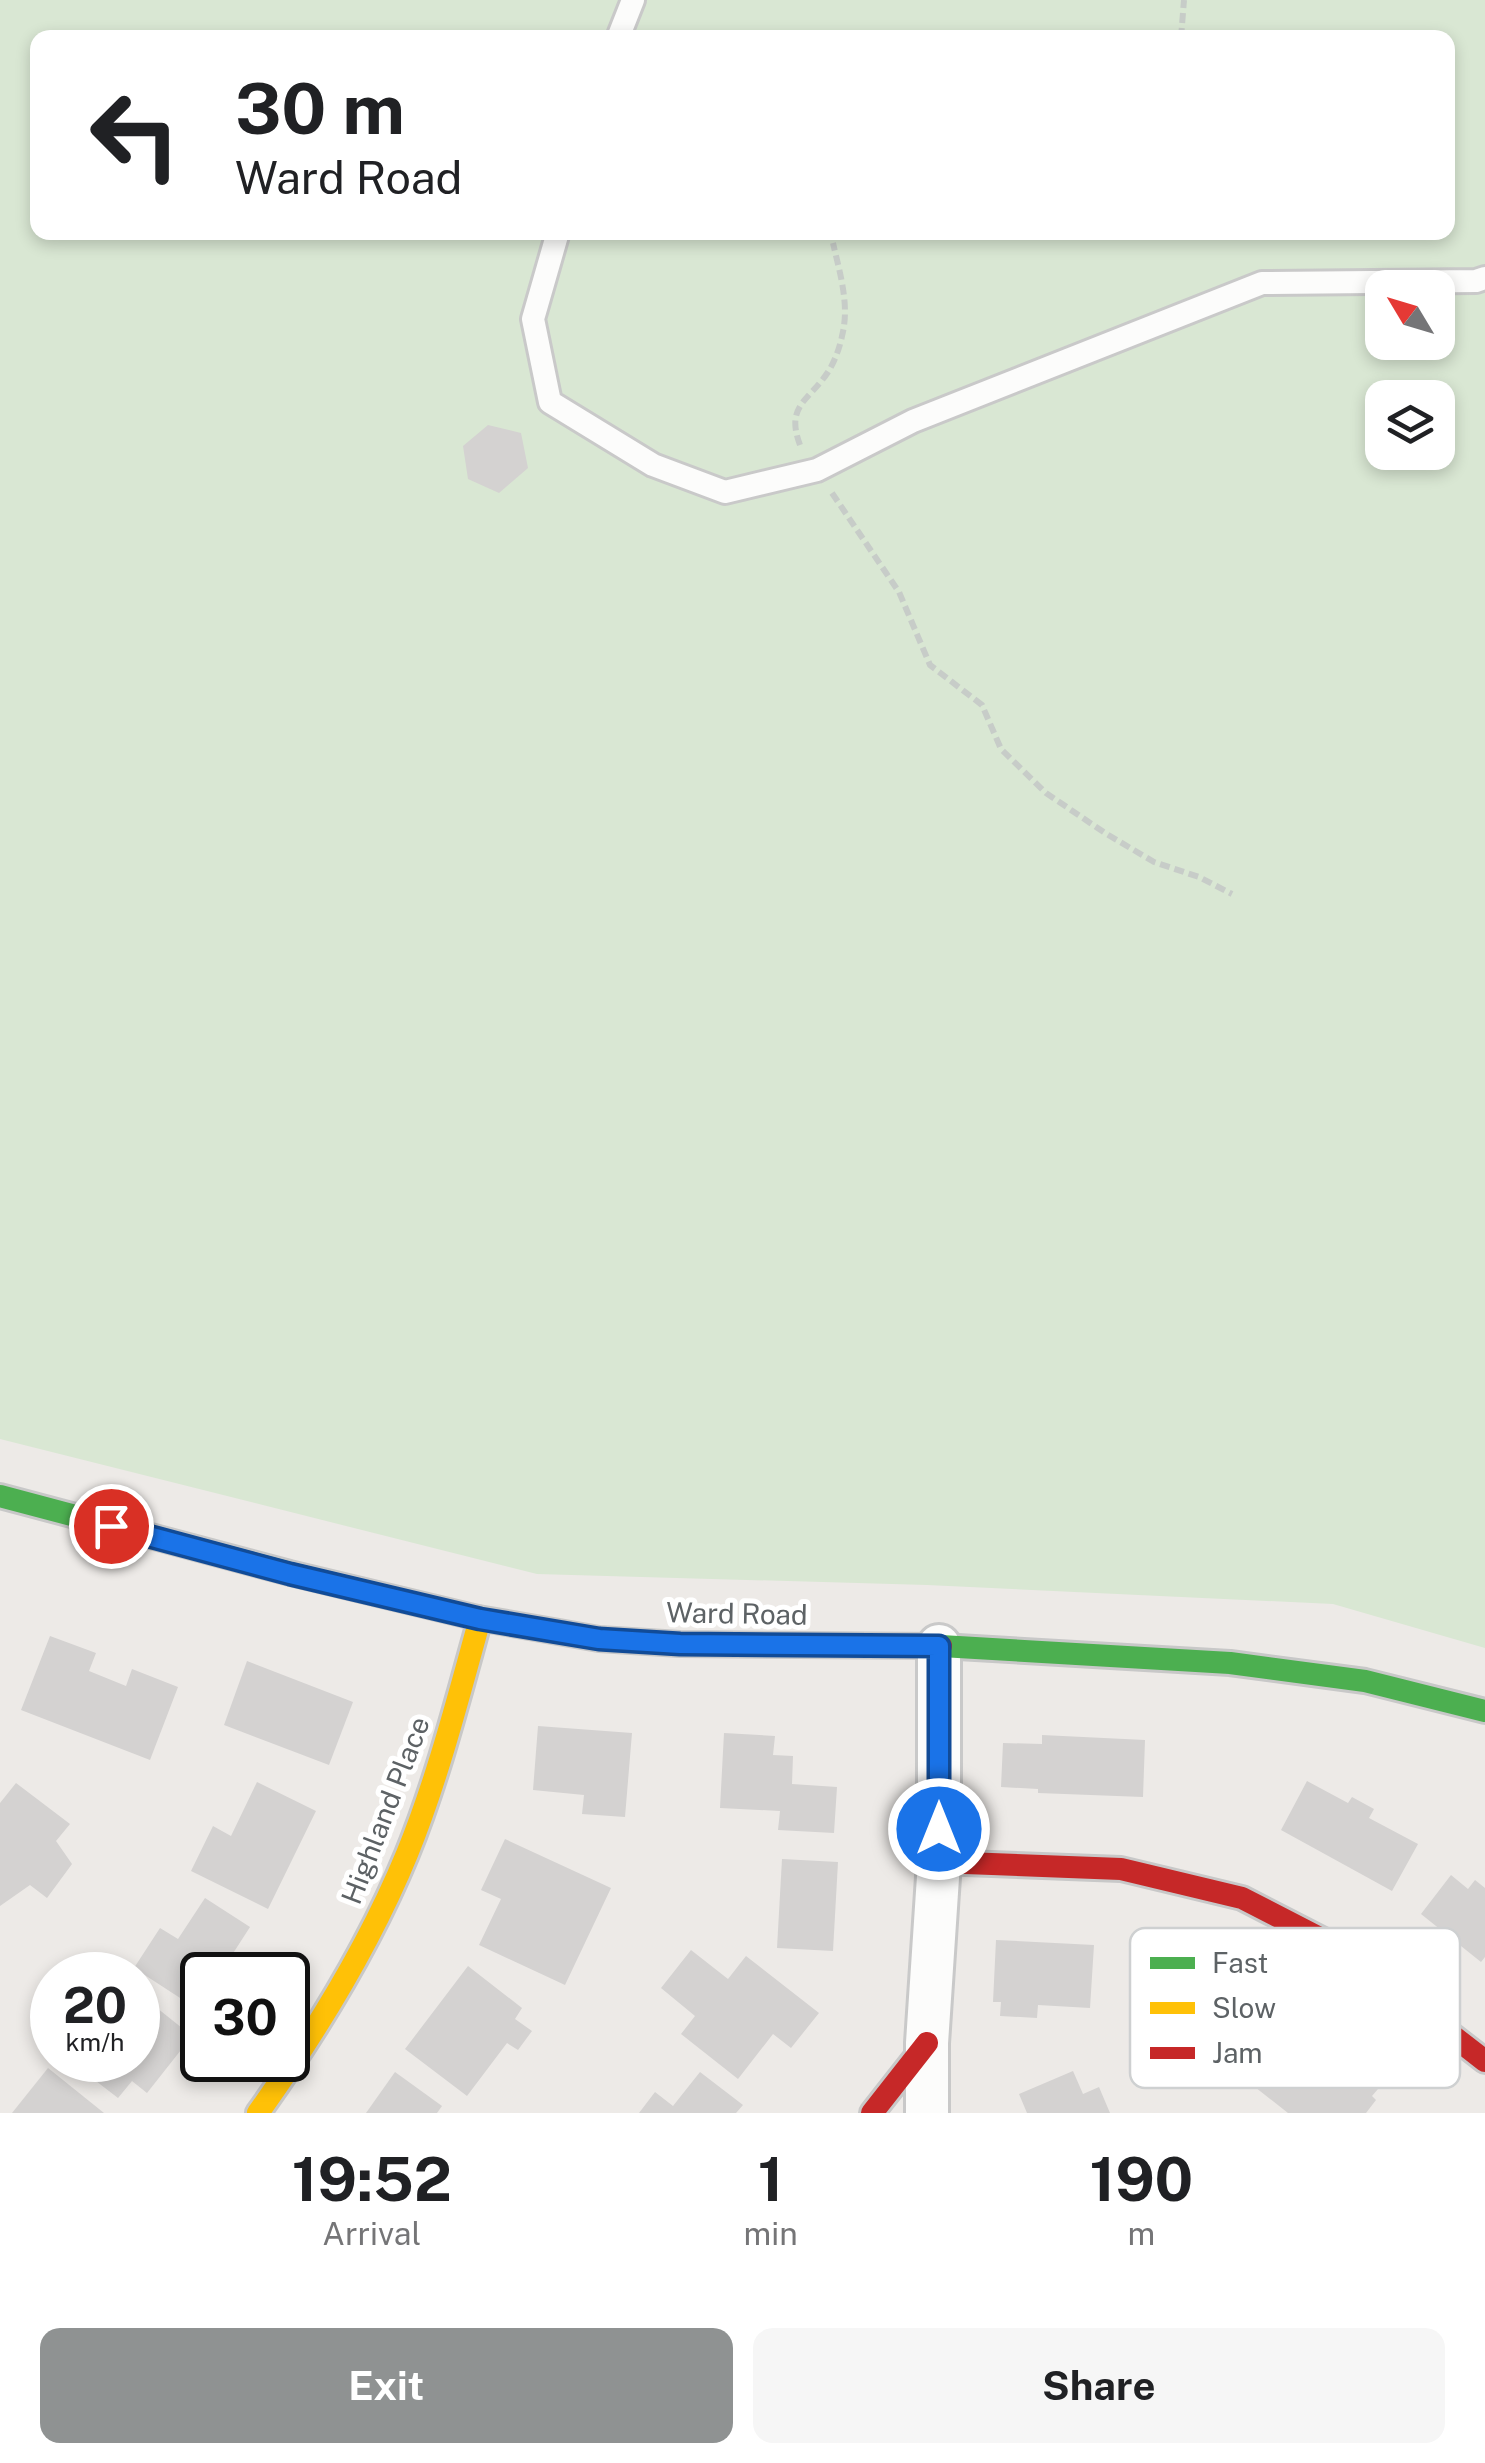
<!DOCTYPE html>
<html lang="en">
<head>
<meta charset="utf-8">
<style>
	body { margin:0; font-family:"Public Sans",sans-serif; background:#f6f6f6; color:#202124; height:100vh; display:flex; flex-direction:column; font-size:38px; white-space:nowrap }
	* { box-sizing:border-box; margin:0 }
	p { font-size:32px; color:#757577 }
	.icon { flex:none; width:55px; height:55px; fill:none; stroke:currentColor; stroke-width:2; stroke-linecap:round; stroke-linejoin:round }
	.map { position:relative; height:2113px; overflow:hidden }
	.details { display:flex; flex-direction:column; background:#fff; flex:1 }
	.details>* { flex:none }
	.banner { position:absolute; left:30px; top:30px; width:1425px; height:210px; border-radius:20px; box-shadow:0 5px 15px #0003; background:#fff; color:#202124; overflow:hidden }
	.needle { width:65px; rotate:308deg }
	.controls { position:absolute; left:1365px; top:270px; display:grid; gap:20px }
	.controls a { display:grid; place-items:center; width:90px; height:90px; border-radius:20px; background:#fff; box-shadow:0 5px 15px #0003; font-size:50px }
	.speed { position:absolute; left:30px; top:1952px; display:flex; gap:20px; font-size:50px; font-weight:700; text-align:center }
	.speed>* { display:grid; place-content:center; width:130px; height:130px; border-radius:50%; background:#fff; box-shadow:0 5px 15px #0003; line-height:1 }
	.speed small { font-size:25px; font-weight:400 }
	.speed .limit { border:5px solid #111; border-radius:15px; background:#fff; color:#111 }
	.pin { position:absolute; display:grid; place-items:center; width:85px; height:85px; color:#fff; margin:-42px; border:5px solid #fff; border-radius:50%; box-shadow:0 2px 10px #0007 }
	.me { position:absolute; width:110px; margin:-55px; rotate:0deg; stroke-linejoin:round; filter:drop-shadow(0 0 8px #0008) }
	.turn { display:flex; align-items:center; gap:35px; height:210px; padding:0 40px; font-size:45px }
	.turn .icon { width:130px; height:130px; stroke-width:2.5 }
	.turn b { display:block; font-size:70px; line-height:85px }
	.eta { display:flex; justify-content:space-evenly; align-items:center; height:170px; text-align:center }
	.eta b { font-size:60px; font-weight:700; line-height:70px }
	.action { display:flex; gap:20px; margin-top:auto; padding:20px 40px }
	.action a { flex:1; height:115px; border-radius:20px; background:#8f9292; color:#fff; font-size:40px; font-weight:700; line-height:115px; text-align:center }
	.action a+a { background:#f6f6f6; color:#202124 }
	.map>svg:first-child { display:block }
</style>
</head>
<body>
<div class="map">
<svg width="1485" height="2113" viewBox="0 0 1485 2113">
	<rect width="100%" height="100%" fill="#edeae7"/>
	<path fill="#d9e7d3" fill-rule="evenodd" d="M 0,0 L 1485,0 L 1485,1648 L 1333,1604 L 927,1585 L 537,1574 L 0,1439 ZM 38,38 L 1448,38 L 1448,232 L 38,232 ZM 1382,288 L 1438,288 L 1438,342 L 1382,342 ZM 1382,398 L 1438,398 L 1438,452 L 1382,452 Z"/>
	<g fill="#d4d2d1">
		<polygon points="488,425 521,433 528,468 499,493 468,479 463,446"/>
		<polygon points="50,1636 96,1653 89,1671 126,1686 132,1669 178,1687 150,1760 21,1710"/>
		<polygon points="247,1661 353,1702 329,1765 224,1725"/>
		<polygon points="538,1726 632,1733 625,1817 582,1814 584,1795 533,1790"/>
		<polygon points="724,1733 775,1736 773,1755 793,1756 792,1784 837,1787 834,1833 778,1830 780,1811 720,1808"/>
		<polygon points="1042,1735 1145,1740 1143,1797 1038,1793 1038,1789 1001,1787 1003,1743 1042,1744"/>
		<polygon points="1307,1781 1348,1803 1352,1797 1374,1809 1369,1818 1418,1844 1392,1891 1281,1830"/>
		<polygon points="257,1782 316,1811 268,1909 191,1871 213,1826 231,1836"/>
		<polygon points="16,1783 70,1824 56,1841 72,1864 47,1898 30,1885 0,1906 0,1803"/>
		<polygon points="505,1839 611,1888 565,1985 479,1945 501,1899 481,1890"/>
		<polygon points="782,1859 838,1862 833,1951 777,1948"/>
		<polygon points="1451,1875 1468,1889 1475,1880 1485,1888 1485,1957 1481,1962 1421,1914"/>
		<polygon points="205,1898 250,1927 219,1975 202,1975 202,2001 197,2009 134,1968 160,1928 178,1939"/>
		<polygon points="996,1940 1094,1945 1090,2008 1038,2005 1037,2018 1000,2016 1001,2002 993,2002"/>
		<polygon points="691,1950 728,1979 746,1956 819,2013 791,2048 773,2034 738,2079 681,2034 695,2016 661,1988"/>
		<polygon points="468,1966 522,2008 515,2019 532,2031 518,2050 507,2043 467,2096 405,2049"/>
		<polygon points="142,1996 192,2036 147,2093 132,2081 118,2098 83,2071 92,2060 138,2060 138,2002"/>
		<polygon points="1271,2035 1285,2047 1291,2040 1325,2067 1334,2056 1378,2089 1372,2096 1376,2100 1366,2113 1288,2113 1241,2076"/>
		<polygon points="48,2068 104,2113 12,2113"/>
		<polygon points="1073,2071 1083,2094 1099,2087 1110,2113 1027,2113 1019,2094"/>
		<polygon points="395,2072 442,2106 437,2113 366,2113"/>
		<polygon points="700,2072 743,2105 736,2113 639,2113 655,2092 673,2106"/>
	</g>
	<g fill="none" stroke-linecap="round" stroke-linejoin="round">
		<defs>
			<g id="lane">
				<polyline points="618,38 633,0"/>
				<polyline points="558,232 533,319 550,402 653,465 725,492 817,470 913,421 1262,283 1476,281 1485,278"/>
			</g>
			<polyline id="street" points="927,2113 927,2043 939,1862 939,1646"/>
			<g id="fast">
				<polyline points="0,1496 290,1573 478,1618"/>
				<polyline points="941,1646 1230,1663 1365,1681 1485,1711"/>
			</g>
			<path id="slow" d="M 258,2113 C 316,2032 369,1946 407,1854 C 438,1778 458,1698 480,1619"/>
			<g id="jam">
				<polyline points="478,1618 599,1639 680,1644 941,1646"/>
				<polyline points="939,1862 1121,1869 1242,1898 1341,1949 1485,2061"/>
				<polyline points="872,2113 927,2043"/>
			</g>
		</defs>
		<use href="#lane" stroke="#c9c9c9" stroke-width="28"/>
		<use href="#street" stroke="#c9c9c9" stroke-width="48"/>
		<use href="#fast" stroke="#c8c8c8" stroke-width="28"/>
		<use href="#slow" stroke="#c8c8c8" stroke-width="28"/>
		<use href="#jam" stroke="#c8c8c8" stroke-width="28"/>
		<g stroke="#c7ccc8" stroke-width="6" stroke-dasharray="10 5" stroke-linecap="butt">
			<polyline points="1181,38 1184,0"/>
			<path d="M 800,445 C 785,405 809,401 828,372 C 834,363 840,347 842,336 C 850,305 840,274 833,243"/>
			<polyline points="832,493 899,592 930,665 982,705 1001,749 1046,793 1105,833 1154,862 1199,877 1232,894"/>
		</g>
		<use href="#lane" stroke="#fcfcfb" stroke-width="22"/>
		<use href="#street" stroke="#fcfcfb" stroke-width="42"/>
		<use href="#fast" stroke="#4caf50" stroke-width="22"/>
		<use href="#slow" stroke="#ffc107" stroke-width="22"/>
		<use href="#jam" stroke="#c62828" stroke-width="22"/>
	</g>
	<g fill="none" stroke-linecap="round" stroke-linejoin="round">
		<defs>
			<polyline id="route" points="111,1526 290,1574 480,1619 599,1639 680,1644 939,1646 939,1829"/>
		</defs>
		<use href="#route" stroke="#114b97" stroke-width="25"/>
		<use href="#route" stroke="#1a73e8" stroke-width="18"/>
	</g>
	<g text-anchor="middle" dominant-baseline="central" stroke-width="10" stroke-linejoin="round" paint-order="stroke">
		<g font-size="28" fill="#5d6265" stroke="#fff">
			<text transform="translate(737 1613) rotate(1)">Ward Road</text>
			<text transform="translate(385 1810) rotate(-69)">Highland Place</text>
		</g>
	</g>
	<rect x="1130" y="1928" width="330" height="160" rx="15" fill="#fff" stroke="#ced0d1" stroke-width="2.5"/>
	<rect x="1150" y="1957" width="45" height="12" fill="#4caf50"/>
	<rect x="1150" y="2002" width="45" height="12" fill="#ffc107"/>
	<rect x="1150" y="2047" width="45" height="12" fill="#c62828"/>
	<g font-size="28" fill="#5d6265">
		<text x="1212" y="1973">Fast</text>
		<text x="1212" y="2018">Slow</text>
		<text x="1212" y="2063">Jam</text>
	</g>
</svg>
<div class="controls">
<a><svg class="needle" viewBox="-14 -14 28 28"><path d="M0-13l5 13h-10z" fill="#e53935"/><path d="M0 13l5-13h-10z" fill="#757577"/></svg></a>
<a><svg class="icon" aria-label="layers" viewBox="0 0 24 24"><path d="M12 4l9 5-9 5-9-5zM3 14l9 5 9-5"/></svg></a>
</div>
<div class="speed"><div>20<small>km/h</small></div><div class="limit">30</div></div>
<div class="pin" style="left:111px;top:1526px;background:#d93025"><svg class="icon" aria-label="arrive" viewBox="0 0 24 24"><path d="M6 21V4h12l-3 4 3 4H6"/></svg></div>
<svg class="me" style="left:939px;top:1829px" viewBox="-20 -20 40 40"><circle r="17" fill="#1a73e8" stroke="#fff" stroke-width="3"/><path d="M0-11L8 9 0 5-8 9z" fill="#fff"/></svg>
<div class="banner">
<div class="turn"><svg class="icon" aria-label="left" viewBox="0 0 24 24"><path d="M17 20v-9H6M10 6l-5 5 5 5"/></svg><div><b>30 m</b>Ward Road</div></div>
</div>
</div>
<section class="details">
<div class="eta">
<div><b>19:52</b><p>Arrival</p></div>
<div><b>1</b><p>min</p></div>
<div><b>190</b><p>m</p></div>
</div>
<div class="action"><a>Exit</a><a>Share</a></div>
</section>
</body>
</html>
